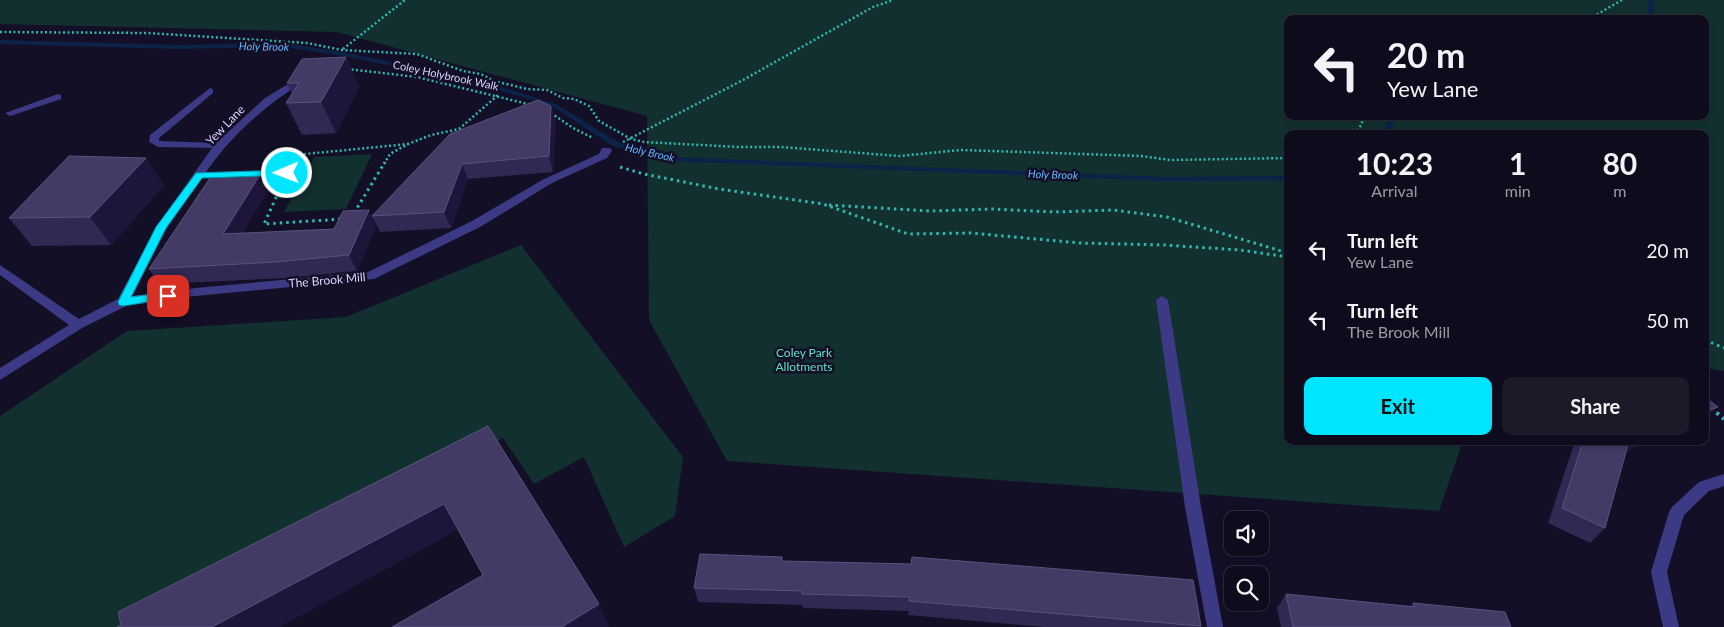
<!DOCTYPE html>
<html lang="en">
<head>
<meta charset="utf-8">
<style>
	body { margin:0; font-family:Lato,sans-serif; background:#1c1929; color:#f1f3f6; height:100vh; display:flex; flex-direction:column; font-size:19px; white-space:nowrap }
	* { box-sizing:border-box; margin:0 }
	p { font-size:16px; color:#9b9ba3 }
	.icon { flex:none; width:28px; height:28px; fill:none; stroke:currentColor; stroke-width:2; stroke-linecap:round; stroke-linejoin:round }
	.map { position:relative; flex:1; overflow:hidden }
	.drawer { position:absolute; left:1284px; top:130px; width:425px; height:315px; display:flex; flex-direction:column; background:#0e0b1c; border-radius:10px; box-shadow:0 2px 8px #0003,0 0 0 1px #2e2b3b }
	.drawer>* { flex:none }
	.hud { position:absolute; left:1284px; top:15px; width:425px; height:105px; border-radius:10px; box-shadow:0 2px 8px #0003,0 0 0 1px #2e2b3b; background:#0e0b1c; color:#f1f3f6; overflow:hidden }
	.buttons { position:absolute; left:1224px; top:511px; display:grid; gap:10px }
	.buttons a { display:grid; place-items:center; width:45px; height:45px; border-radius:10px; background:#0e0b1c; box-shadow:0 2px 8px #0003,0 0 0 1px #2e2b3b; font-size:25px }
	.pin { position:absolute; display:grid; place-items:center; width:42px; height:42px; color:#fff; margin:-21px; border-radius:10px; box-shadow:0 2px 8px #0006 }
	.me { position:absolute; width:55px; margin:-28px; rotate:269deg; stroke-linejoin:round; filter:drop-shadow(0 0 4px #0008) }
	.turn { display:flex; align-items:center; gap:18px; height:105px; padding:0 20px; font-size:22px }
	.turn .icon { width:65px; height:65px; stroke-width:2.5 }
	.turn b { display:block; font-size:35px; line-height:42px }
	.eta { display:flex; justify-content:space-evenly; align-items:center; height:85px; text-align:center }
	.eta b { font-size:30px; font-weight:700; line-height:35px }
	.action { display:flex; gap:10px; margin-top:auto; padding:10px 20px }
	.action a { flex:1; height:58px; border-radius:10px; background:#00e5ff; color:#111; font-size:20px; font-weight:700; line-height:58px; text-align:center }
	.action a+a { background:#1c1929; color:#f1f3f6 }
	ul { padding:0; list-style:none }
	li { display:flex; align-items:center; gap:15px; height:70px; padding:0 20px }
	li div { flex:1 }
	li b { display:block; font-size:19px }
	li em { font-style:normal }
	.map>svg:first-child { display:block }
</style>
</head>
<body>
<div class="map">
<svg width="1724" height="627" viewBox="0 0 1724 627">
	<rect width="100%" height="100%" fill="#130f26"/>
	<g fill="#12302f" fill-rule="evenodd">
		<path d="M 0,0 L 1724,0 L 1724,371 L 1705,368 L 1705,134 L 1288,134 L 1288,441 L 1463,441 L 1439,511 L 727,461 L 649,320 L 647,116 L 337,32 L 0,24 ZM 1288,19 L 1705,19 L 1705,116 L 1288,116 Z"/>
		<polygon points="372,154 346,209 284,212 314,157"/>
		<polygon points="521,245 683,457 675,516 624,547 584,457 534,484 503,438 253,571 134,627 0,627 0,416 127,331 346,317"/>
	</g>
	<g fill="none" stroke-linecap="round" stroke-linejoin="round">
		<g fill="#0c2248" fill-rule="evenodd">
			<polygon points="1649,0 1655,0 1652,19 1646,19"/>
			<polygon points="0,40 178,45 285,43 348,53 476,79 556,104 618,142 672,157 1165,177 1288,176 1288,180 1165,181 672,161 612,146 552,106 475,83 348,57 285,47 178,49 0,44"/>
			<polygon points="1390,116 1397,116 1388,134 1381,134"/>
		</g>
		<g stroke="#2fb8b0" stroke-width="2.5" stroke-dasharray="2 2.5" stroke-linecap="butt">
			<polyline points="1589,19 1622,0"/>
			<polyline points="0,32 147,33 307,43 342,50 417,54 463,71 481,74 494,81 527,89 547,90 563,98 574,99 589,106 599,121 631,139 644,142 738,147 781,147 899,156 961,150 1141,156 1170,160 1288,158"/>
			<polyline points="343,49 405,0"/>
			<polyline points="347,69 417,77 532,105"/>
			<polyline points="551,113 573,128 593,138"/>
			<polyline points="1354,134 1362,124 1362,116"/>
			<polyline points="623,142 743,80 873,7 893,0"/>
			<polyline points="295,155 408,144"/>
			<polyline points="384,164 390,154 408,144 431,135 459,129 498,95"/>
		</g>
		<g stroke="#2fb8b0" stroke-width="3" stroke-dasharray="2.5 4" stroke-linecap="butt">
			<polyline points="620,167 644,174 719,189 823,204 908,234 971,233 1080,243 1164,245 1240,250 1288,257"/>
			<polyline points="279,191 264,224 343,219"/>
			<polyline points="829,205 929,211 992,209 1055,212 1113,210 1167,217 1288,253"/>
			<polyline points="354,213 385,162"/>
			<polyline points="1705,340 1724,348"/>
		</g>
		<polyline stroke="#2fb8b0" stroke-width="4" stroke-dasharray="3 4.5" stroke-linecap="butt" points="1705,403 1724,419"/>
		<g fill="#3d3a85" fill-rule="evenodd">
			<polygon points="210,88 213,89 213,93 159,138 159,141 219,143 224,146 223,148 158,147 149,142 150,135"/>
			<polygon points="58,94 61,95 61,99 10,116 5,113"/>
			<polygon points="1162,296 1168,300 1201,507 1223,627 1207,627 1185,507 1156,300"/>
		</g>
		<g fill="#3d3a85" fill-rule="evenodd">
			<path d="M 303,75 L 306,76 L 306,80 C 266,105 234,132 206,172 L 287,170 L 291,171 L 292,173 L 291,175 L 202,178 L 167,228 L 132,296 L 185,289 L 368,272 L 472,221 L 544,179 L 599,154 L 602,148 L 610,148 L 612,151 L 607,158 L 552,183 L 480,227 L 374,279 L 185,297 L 126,306 L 82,328 L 0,380 L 0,368 L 69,325 L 0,275 L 0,265 L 79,319 L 118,299 L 156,227 L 215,144 L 265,98 Z"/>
			<polygon points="1724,474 1724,486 1709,491 1684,515 1667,572 1679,627 1663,627 1651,572 1669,512 1672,507 1699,482"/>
		</g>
	</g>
	<g fill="#312854">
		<polygon points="346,57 359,87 336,133 302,135 286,103 292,94 287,83"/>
		<polygon points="551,106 555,121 553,172 468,179 451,228 380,232 372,216"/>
		<polygon points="146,158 164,185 111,245 32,246 9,218"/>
		<polygon points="261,173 269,188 242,234 334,229 376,226 357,271 286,278 160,284 149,269"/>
		<polygon points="1575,441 1652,441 1626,451 1605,528 1590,543 1548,523"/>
		<polygon points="783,561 1201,626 1200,627 1045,627 908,615 909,611 803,608 803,605 698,602 694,588"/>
		<polygon points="1286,594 1410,606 1413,603 1511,627 1281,627 1277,608"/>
	</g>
	<g fill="#1d163a">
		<polygon points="346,57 359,87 336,133 321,102"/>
		<polygon points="551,106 555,121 553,172 549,156"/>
		<polygon points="146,158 164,185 111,245 90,217"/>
		<polygon points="462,164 468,179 451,228 444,212"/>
		<polygon points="261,173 269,188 233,250 223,234"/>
		<polygon points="369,210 376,226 357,271 349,255"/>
		<polygon points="1718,407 1705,419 1705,412"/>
		<polygon points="1628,441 1652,441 1614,455"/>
		<polygon points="444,504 458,530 280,627 212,627"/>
		<polygon points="599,604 609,627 562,627"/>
	</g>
	<g fill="#433a66" stroke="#5a527e">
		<polygon points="346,57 321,102 286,103 299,83 287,83 302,59"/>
		<polygon points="538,100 551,106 549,156 462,164 444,212 372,216 450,134"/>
		<polygon points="69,156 146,158 90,217 9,218"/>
		<polygon points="261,173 223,234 334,229 343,211 369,210 349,255 276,262 149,269 212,175"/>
		<polygon points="1705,397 1718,407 1705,412"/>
		<polygon points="488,426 599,604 562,627 392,627 483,575 444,504 212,627 117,627 121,625 118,612"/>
		<polygon points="1583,441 1629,441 1605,528 1562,508"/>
		<polygon points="700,554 782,557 782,561 911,564 912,557 1193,580 1201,626 909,601 910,597 802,594 802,591 694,588"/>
		<polygon points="1286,594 1415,607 1413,603 1505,612 1511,627 1293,627"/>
	</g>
	<polygon fill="#00e5ff" stroke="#0095a6" points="287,170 292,173 291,175 202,178 166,228 131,297 168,292 172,293 174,296 172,298 123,306 119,305 118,302 156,227 196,173"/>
	<g text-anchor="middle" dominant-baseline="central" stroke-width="5" stroke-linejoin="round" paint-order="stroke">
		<g font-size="11" font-style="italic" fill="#62b6ff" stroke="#130f26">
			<text transform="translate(264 46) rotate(1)">Holy Brook</text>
			<text transform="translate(650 152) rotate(13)">Holy Brook</text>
			<text transform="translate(1053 174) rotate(2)">Holy Brook</text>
		</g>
		<g font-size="11" fill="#d9d4ff" stroke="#130f26">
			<text transform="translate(446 75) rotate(12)">Coley Holybrook Walk</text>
		</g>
		<g font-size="12" fill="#d9d4ff" stroke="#130f26">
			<text transform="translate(225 125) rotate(-46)">Yew Lane</text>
			<text transform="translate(327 280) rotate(-5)">The Brook Mill</text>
		</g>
		<g font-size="12" fill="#5fe0c0" stroke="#130f26">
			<text x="804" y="352">Coley Park<tspan x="804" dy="14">Allotments</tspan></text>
		</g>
	</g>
</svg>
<div class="buttons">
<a><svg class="icon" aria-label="sound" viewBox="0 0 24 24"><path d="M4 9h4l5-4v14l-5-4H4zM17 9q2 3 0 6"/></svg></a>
<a><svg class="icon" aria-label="search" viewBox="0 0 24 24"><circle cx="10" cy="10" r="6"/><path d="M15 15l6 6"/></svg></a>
</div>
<div class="pin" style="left:168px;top:296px;background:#d93025"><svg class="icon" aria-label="arrive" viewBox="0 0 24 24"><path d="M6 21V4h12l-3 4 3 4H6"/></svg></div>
<svg class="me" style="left:287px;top:173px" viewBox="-20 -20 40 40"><circle r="17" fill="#00e5ff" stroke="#fff" stroke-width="3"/><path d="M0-11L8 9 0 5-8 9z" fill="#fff"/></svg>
<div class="hud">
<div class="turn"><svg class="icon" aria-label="left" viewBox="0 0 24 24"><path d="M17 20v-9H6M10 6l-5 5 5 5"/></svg><div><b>20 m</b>Yew Lane</div></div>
</div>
<section class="drawer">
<div class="eta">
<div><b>10:23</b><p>Arrival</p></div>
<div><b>1</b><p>min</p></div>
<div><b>80</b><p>m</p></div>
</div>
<ul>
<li><svg class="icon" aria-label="left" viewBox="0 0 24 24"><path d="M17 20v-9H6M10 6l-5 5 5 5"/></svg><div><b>Turn left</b><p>Yew Lane</p></div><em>20 m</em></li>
<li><svg class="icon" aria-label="left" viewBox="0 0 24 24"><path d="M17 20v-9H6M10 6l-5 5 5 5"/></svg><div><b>Turn left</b><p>The Brook Mill</p></div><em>50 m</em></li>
</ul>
<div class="action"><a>Exit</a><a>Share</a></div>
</section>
</div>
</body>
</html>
